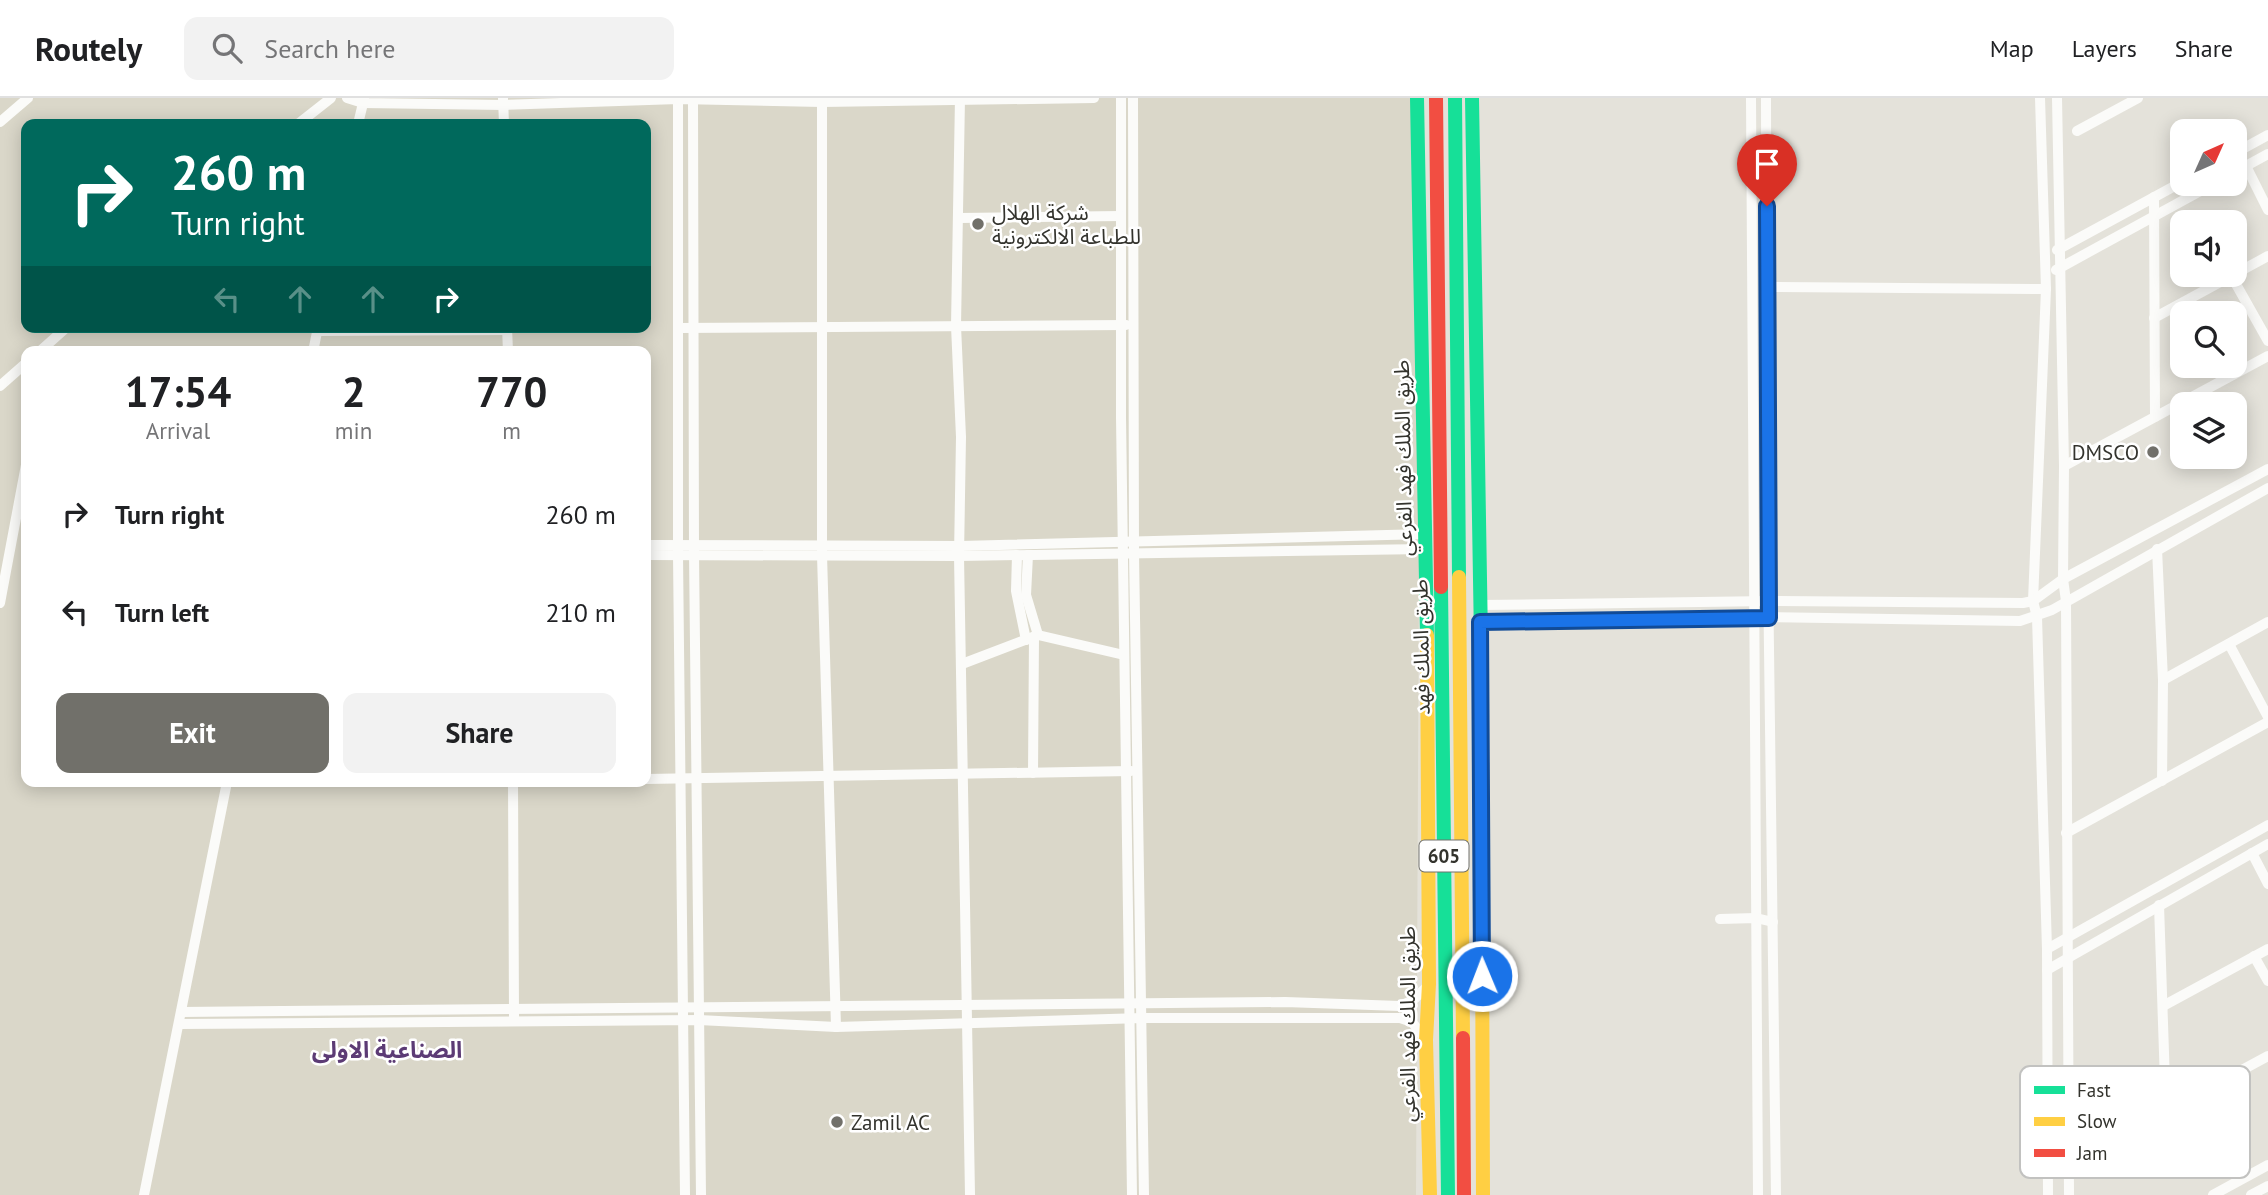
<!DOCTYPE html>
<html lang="en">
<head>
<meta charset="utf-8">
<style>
	body { margin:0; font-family:"PT Sans","Noto Sans Arabic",sans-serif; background:#f2f2f2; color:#202124; height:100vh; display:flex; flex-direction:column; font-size:26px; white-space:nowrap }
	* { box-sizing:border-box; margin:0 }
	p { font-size:23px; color:#757577 }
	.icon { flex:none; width:38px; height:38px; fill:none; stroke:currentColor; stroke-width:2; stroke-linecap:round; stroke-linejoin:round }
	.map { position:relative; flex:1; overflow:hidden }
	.details { position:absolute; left:21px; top:248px; width:630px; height:441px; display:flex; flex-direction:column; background:#fff; border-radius:14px; box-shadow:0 4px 18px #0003 }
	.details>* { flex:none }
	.top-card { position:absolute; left:21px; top:21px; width:630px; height:214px; border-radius:14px; box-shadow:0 4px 18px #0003; background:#00695c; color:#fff; overflow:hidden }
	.needle { width:46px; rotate:45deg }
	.tools { position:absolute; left:2170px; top:21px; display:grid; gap:14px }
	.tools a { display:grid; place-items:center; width:77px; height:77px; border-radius:14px; background:#fff; box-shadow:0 4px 18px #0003; font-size:35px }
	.pin { position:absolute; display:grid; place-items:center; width:60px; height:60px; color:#fff; margin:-72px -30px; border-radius:50% 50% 50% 0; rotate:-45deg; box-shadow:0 0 7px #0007 }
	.pin .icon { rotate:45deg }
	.me { position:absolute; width:77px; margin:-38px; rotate:359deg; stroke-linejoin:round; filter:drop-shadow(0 0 5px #0008) }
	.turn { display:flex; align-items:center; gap:24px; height:147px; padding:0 35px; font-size:32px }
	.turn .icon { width:91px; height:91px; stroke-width:2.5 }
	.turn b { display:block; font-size:49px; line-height:60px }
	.lanes { display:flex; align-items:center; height:66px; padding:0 35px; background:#0003; justify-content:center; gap:35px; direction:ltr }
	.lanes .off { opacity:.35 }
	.eta { display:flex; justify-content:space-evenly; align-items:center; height:119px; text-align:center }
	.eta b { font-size:42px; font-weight:600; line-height:49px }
	.cta { display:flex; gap:14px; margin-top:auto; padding:14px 35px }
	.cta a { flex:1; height:80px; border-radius:14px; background:#71706a; color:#fff; font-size:28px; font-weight:600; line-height:80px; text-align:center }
	.cta a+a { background:#f2f2f2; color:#202124 }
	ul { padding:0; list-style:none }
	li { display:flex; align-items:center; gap:21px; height:98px; padding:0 35px }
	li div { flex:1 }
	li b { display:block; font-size:26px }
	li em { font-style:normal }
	header { display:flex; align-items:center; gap:42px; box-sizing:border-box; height:98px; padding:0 35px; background:#fff; border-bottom:2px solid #e0e0e0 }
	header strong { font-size:33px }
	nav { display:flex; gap:38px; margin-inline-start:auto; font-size:24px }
	.search { width:490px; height:63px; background:#f2f2f2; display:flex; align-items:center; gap:18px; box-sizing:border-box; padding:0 24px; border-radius:14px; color:#757577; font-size:26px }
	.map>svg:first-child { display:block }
</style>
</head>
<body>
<header>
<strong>Routely</strong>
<div class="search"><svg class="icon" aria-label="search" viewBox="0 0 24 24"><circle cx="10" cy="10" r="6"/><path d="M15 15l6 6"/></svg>Search here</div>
<nav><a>Map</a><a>Layers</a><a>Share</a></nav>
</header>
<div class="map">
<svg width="2268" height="1097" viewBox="0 0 2268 1097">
	<rect width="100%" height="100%" fill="#e4e2da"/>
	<path fill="#dad7c9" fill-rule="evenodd" d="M 0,0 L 1414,0 L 1419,465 L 1416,1097 L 0,1097 ZM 26,26 L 646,26 L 646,229 L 26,229 ZM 26,254 L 646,254 L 646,684 L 26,684 Z"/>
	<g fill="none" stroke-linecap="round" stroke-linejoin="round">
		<g stroke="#fbfbf9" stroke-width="10">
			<polyline points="347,0 363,5 503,7 678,1 822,4 1094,0"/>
			<polyline points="503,0 504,26"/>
			<polyline points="678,0 678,457 685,1097"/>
			<polyline points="693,0 694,455 701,1097"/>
			<polyline points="822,0 822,457 836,929"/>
			<polyline points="960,0 956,228 961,339 959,458 970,1097"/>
			<polyline points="1121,0 1121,319 1132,1097"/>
			<polyline points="1133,0 1134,455 1144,1097"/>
			<polyline points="1751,0 1758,1097"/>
			<polyline points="1766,0 1767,395 1776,1097"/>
			<polyline points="2040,0 2046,191 2033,503 2037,519 2047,851 2048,1097"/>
			<polyline points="2057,0 2064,368 2063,481 2066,503 2069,1097"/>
			<polyline points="0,24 28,0"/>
			<polyline points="298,26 331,0"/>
			<polyline points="358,26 364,1"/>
			<polyline points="2077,33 2138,0"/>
			<polyline points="2235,55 2268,37"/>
			<polyline points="2246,68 2268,112"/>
			<polyline points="2235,74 2268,56"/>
			<polyline points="2154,99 2155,319"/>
			<polyline points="960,120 1121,118"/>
			<polyline points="2057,152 2182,84"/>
			<polyline points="2056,172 2213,86"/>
			<polyline points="2232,179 2268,243"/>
			<polyline points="1767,189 2046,191"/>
			<polyline points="2154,220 2268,158"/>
			<polyline points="507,229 508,254"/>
			<polyline points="679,230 1126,227"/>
			<polyline points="317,233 507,232"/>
			<polyline points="39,254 67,229"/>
			<polyline points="313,254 318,229"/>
			<polyline points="0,288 26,265"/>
			<polyline points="2064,368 2268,258"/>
			<polyline points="646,447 961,448 1426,436"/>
			<polyline points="2157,451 2163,582 2162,683"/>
			<polyline points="646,457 959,458 1427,451"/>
			<polyline points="1017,457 1016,493 1026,542"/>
			<polyline points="1028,457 1026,497 1038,537"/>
			<polyline points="0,505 26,367"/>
			<polyline points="1481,507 1770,503 2023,505 2033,503 2063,481 2268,371"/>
			<polyline points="1480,524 1769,519 2020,523 2052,512 2268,390"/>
			<polyline points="2229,546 2268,619"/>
			<polyline points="962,566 1038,537 1124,557"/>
			<polyline points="2163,582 2268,524"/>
			<polyline points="1033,675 1034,539"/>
			<polyline points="646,681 1131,673"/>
			<polyline points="513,684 514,918"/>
			<polyline points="2066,735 2268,624"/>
			<polyline points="2252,755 2268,786"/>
			<polyline points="2159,807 2166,1014"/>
			<polyline points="1720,821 1756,820 1773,824"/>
			<polyline points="2047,851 2268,727"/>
			<polyline points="2254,858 2268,883"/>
			<polyline points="2047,872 2268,746"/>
			<polyline points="2163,908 2268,851"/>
			<polyline points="181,914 1285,904 1400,908 1413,902 1429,887"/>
			<polyline points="179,926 699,922 836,929 1143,920 1400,920 1412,924 1426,942"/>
			<polyline points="2068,1066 2268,958"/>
			<polyline points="144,1097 227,684"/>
			<polyline points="2213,1097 2268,1067"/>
			<polyline points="2251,1097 2268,1088"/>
		</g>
		<g stroke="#16e098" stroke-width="14">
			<polyline points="1417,0 1427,537"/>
			<polyline points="1455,0 1459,479"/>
			<polyline points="1472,0 1481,541"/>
			<polyline points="1441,489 1448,1097"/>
		</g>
		<g stroke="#ffcf43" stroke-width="14">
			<polyline points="1459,479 1463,940"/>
			<polyline points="1427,537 1429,886 1426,942 1430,1097"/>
			<polyline points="1481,541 1483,1097"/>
		</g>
		<g stroke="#f24e42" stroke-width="14">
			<polyline points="1436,0 1441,489"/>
			<polyline points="1463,940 1464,1097"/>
		</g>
	</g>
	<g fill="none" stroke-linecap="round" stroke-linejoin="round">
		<defs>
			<polyline id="route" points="1482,878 1480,524 1769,520 1767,108"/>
		</defs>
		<use href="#route" stroke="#114b97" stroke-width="18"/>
		<use href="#route" stroke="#1a73e8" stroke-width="12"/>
	</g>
	<g fill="#71706a" stroke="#fff" stroke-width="2.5">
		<circle cx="978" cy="126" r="7"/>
		<circle cx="2153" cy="354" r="7"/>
		<circle cx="837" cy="1024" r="7"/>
	</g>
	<g text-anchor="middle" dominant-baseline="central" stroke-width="5" stroke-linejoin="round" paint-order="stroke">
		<rect fill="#fff" stroke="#70706c" stroke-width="2" x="1419.5" y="742.5" width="49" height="31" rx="5"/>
		<g font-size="19" font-weight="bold" fill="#33332d">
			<text x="1444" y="758">605</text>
		</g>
		<g font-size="21" fill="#33332d" stroke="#fff" text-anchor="start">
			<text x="992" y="114">شركة الهلال<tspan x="992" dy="24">للطباعة الالكترونية</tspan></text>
			<text x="2139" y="354" text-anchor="end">DMSCO</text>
			<text x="851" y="1024">Zamil AC</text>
		</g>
		<g font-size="21" fill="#33332d" stroke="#fff">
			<text transform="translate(1403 360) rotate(-91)">طريق الملك فهد الفرعي</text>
			<text transform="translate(1421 549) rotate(-91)">طريق الملك فهد</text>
			<text transform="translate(1407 926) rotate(-90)">طريق الملك فهد الفرعي</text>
		</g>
		<g font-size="23" font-weight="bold" fill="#5c3b75" stroke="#fff">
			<text x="387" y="951">الصناعية الاولى</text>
		</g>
	</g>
	<rect x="2020" y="968" width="230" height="112" rx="10" fill="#fff" stroke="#c2c2c0" stroke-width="2"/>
	<rect x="2034" y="988" width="31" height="8" fill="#16e098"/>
	<rect x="2034" y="1019" width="31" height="9" fill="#ffcf43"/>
	<rect x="2034" y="1051" width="31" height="8" fill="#f24e42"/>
	<g font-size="19" fill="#33332d">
		<text x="2077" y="999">Fast</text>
		<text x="2077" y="1030">Slow</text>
		<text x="2077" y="1062">Jam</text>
	</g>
</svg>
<div class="tools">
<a><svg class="needle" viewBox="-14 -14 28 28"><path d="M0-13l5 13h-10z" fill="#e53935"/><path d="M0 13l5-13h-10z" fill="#757577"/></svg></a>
<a><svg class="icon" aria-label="sound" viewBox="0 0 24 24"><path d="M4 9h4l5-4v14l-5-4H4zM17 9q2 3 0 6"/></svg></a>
<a><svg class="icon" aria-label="search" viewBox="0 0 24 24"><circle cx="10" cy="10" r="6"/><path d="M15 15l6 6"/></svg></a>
<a><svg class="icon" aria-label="layers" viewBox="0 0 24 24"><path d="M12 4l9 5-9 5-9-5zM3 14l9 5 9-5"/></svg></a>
</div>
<div class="pin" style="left:1767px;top:108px;background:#d93025"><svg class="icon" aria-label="arrive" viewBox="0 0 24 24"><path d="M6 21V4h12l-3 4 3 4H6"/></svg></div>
<svg class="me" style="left:1482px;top:878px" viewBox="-20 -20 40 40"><circle r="17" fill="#1a73e8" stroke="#fff" stroke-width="3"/><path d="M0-11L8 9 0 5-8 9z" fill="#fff"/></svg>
<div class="top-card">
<div class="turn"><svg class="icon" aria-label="right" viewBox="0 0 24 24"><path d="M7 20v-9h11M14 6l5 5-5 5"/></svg><div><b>260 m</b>Turn right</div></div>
<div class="lanes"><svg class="icon off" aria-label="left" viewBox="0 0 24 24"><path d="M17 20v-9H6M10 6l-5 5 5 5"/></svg><svg class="icon off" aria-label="ahead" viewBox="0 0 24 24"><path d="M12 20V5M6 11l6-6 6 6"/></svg><svg class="icon off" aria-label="ahead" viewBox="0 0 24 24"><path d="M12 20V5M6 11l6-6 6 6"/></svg><svg class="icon" aria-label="right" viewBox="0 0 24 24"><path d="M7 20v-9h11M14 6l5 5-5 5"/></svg></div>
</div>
<section class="details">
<div class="eta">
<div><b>17:54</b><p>Arrival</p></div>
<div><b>2</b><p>min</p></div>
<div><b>770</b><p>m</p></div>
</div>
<ul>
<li><svg class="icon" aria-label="right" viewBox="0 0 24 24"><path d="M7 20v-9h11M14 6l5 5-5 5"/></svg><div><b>Turn right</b></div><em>260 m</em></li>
<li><svg class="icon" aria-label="left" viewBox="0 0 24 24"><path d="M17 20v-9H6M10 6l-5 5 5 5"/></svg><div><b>Turn left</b></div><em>210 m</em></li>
</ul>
<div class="cta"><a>Exit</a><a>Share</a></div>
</section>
</div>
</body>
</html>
